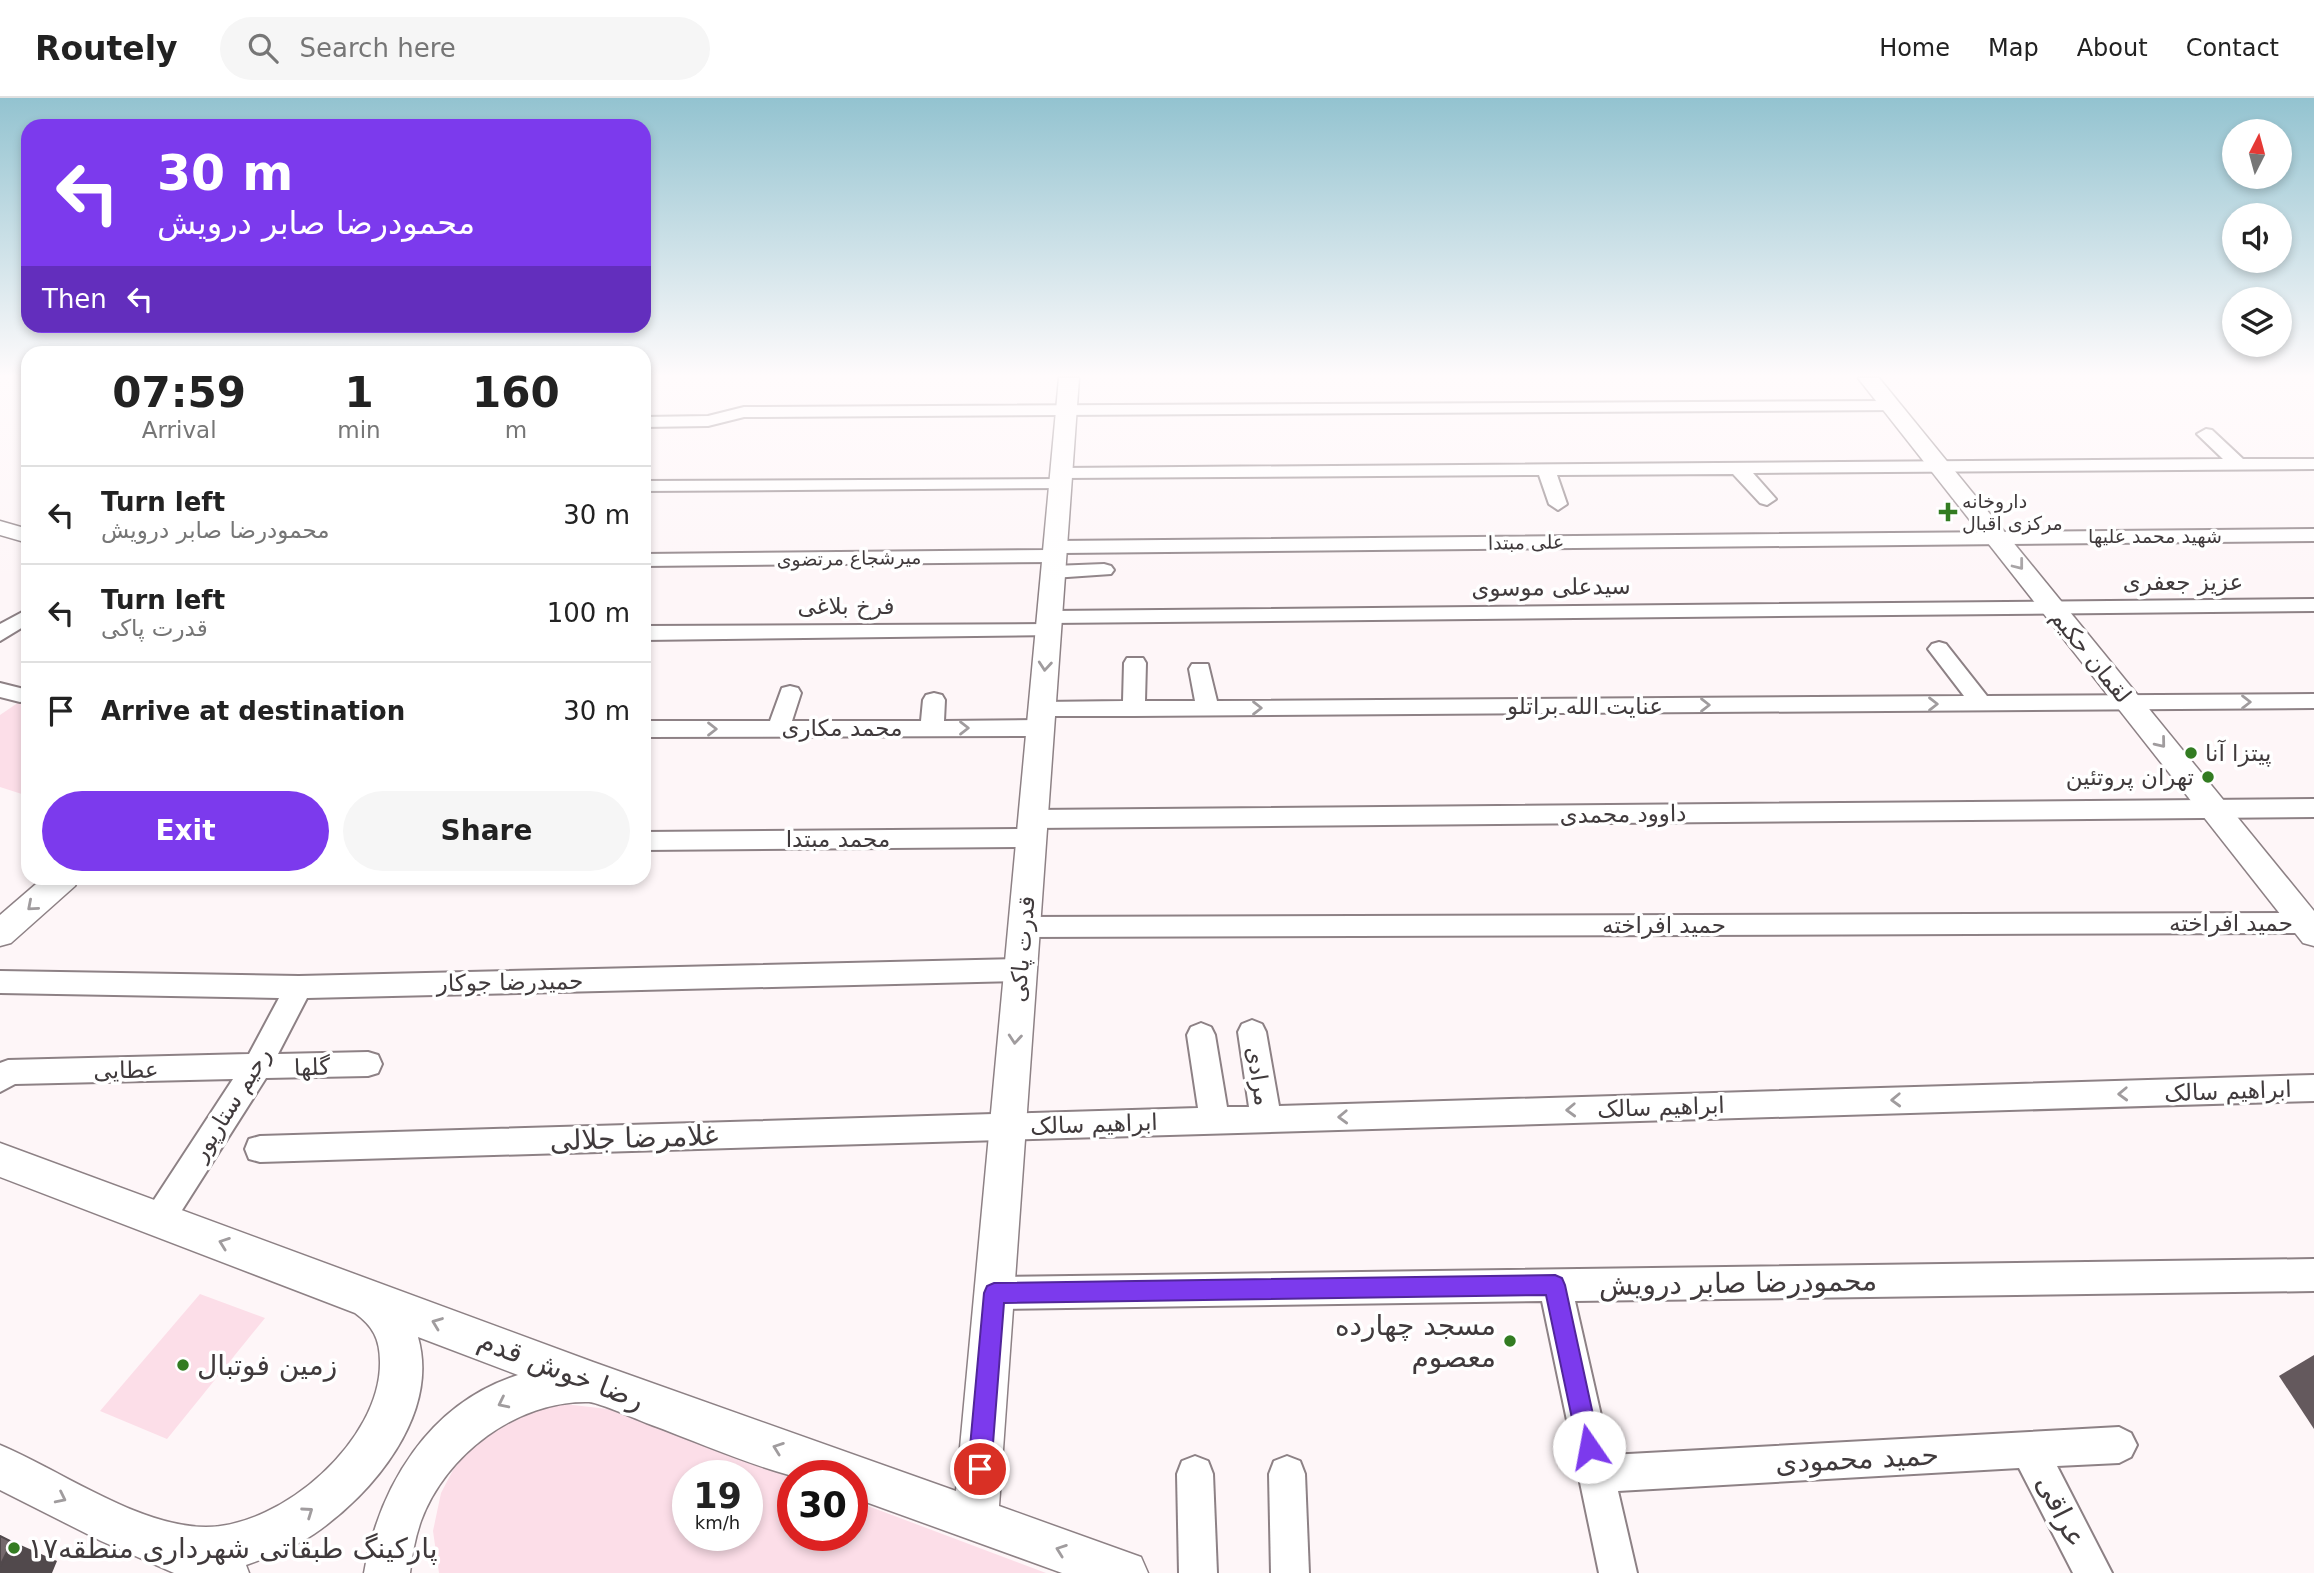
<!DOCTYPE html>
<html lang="en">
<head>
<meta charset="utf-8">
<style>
	body { margin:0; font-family:"DejaVu Sans","Noto Sans Arabic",sans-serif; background:#f6f6f6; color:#222; height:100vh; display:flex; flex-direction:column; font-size:26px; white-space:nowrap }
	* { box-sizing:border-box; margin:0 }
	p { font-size:23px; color:#767676 }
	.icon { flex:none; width:38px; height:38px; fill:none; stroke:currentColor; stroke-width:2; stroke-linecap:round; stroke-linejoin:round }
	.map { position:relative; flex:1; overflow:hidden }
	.panel { position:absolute; left:21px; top:248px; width:630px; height:539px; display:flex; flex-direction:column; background:#fff; border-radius:21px; box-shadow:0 4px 10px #0003 }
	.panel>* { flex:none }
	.hud { position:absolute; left:21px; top:21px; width:630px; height:214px; border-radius:21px; box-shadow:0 4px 10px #0003; background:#7c3aed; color:#fff; overflow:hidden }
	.needle { width:46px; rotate:6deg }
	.tools { position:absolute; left:2222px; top:21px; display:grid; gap:14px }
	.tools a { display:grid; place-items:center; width:70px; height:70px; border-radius:50%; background:#fff; box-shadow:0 4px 10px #0003; font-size:35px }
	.speed { position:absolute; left:672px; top:1362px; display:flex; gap:14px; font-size:35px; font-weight:700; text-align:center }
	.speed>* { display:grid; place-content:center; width:91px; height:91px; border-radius:50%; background:#fff; box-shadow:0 4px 10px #0003; line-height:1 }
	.speed small { font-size:18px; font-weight:400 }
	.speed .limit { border:10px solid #d22; background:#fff; color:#111 }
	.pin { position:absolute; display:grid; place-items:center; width:60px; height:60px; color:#fff; margin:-30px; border:4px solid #fff; border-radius:50%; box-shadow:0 2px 7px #0007 }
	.me { position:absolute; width:77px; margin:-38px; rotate:348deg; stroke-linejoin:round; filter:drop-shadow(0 0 5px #0008) }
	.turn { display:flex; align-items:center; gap:24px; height:147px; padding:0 21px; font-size:32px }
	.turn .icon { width:91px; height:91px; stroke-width:2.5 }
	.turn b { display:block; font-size:49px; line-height:60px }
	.then { display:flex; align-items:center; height:66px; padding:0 21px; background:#0003; gap:14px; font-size:26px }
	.eta { display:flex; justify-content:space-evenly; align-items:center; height:119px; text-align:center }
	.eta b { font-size:42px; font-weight:600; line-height:49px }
	.action { display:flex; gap:14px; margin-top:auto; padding:14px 21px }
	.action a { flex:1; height:80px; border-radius:42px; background:#7c3aed; color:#fff; font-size:28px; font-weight:600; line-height:80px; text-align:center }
	.action a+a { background:#f6f6f6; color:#222 }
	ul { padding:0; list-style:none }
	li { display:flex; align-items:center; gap:21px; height:98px; padding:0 21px; border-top:2px solid #e0e0e0 }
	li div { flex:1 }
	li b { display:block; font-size:26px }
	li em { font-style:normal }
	header { display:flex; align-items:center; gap:42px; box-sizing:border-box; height:98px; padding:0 35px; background:#fff; border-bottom:2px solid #e0e0e0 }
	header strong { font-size:33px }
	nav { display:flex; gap:38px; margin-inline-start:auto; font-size:24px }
	.search { width:490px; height:63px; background:#f6f6f6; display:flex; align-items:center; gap:18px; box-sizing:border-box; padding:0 24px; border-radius:38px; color:#767676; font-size:26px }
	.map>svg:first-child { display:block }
</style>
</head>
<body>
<header>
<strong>Routely</strong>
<div class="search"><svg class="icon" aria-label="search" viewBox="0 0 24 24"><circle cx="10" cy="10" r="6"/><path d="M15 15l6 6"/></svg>Search here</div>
<nav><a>Home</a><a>Map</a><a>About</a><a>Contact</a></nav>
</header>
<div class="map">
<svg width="2314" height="1475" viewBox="0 0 2314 1475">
	<rect width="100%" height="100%" fill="#fef6f8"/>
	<g fill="#fcdee8" fill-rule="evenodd">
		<polygon points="28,598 28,698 0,689 0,617"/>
		<polygon points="200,1196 265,1220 167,1341 100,1313"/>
		<path d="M 564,1306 L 608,1311 L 793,1380 L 793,1437 L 852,1437 L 852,1402 L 1046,1475 L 439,1475 L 433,1433 L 441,1395 L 453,1372 L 474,1345 L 529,1309 ZM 688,1377 L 747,1377 L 747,1437 L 688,1437 Z"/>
	</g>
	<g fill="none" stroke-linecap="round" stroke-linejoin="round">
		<defs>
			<g id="minor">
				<polygon points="1891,303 1899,308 1897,312 744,319 708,328 644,329 644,319 708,318 744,309"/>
				<polygon points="2206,331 2212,332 2243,361 2314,361 2314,371 1753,375 1776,401 1767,407 1760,405 1733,376 1557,377 1567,406 1558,412 1549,406 1539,377 1061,380 1052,375 1061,370 2223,361 2197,336"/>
				<polygon points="1060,381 1066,382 1069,386 1066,390 644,393 644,383"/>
				<polygon points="2314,431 2314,443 1062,455 1064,458 1061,462 1054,464 644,468 644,456 1048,452 1045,449 1048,445 1055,443"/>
				<polygon points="1104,466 1111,468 1114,472 1111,476 1053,480 1046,478 1043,474 1046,470 1053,468"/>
				<polygon points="2314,501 2314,513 1050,525 1043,523 1040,519 1043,515 1050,513"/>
				<polygon points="28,511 28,526 0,543 0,526"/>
				<polygon points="1048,526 1055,527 1058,532 1055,537 644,542 644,528"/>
				<polygon points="1939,544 1946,546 1987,598 2314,596 2314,610 1134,618 1042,618 1034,616 1031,611 1034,606 1042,604 1123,603 1124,565 1127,560 1143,560 1146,565 1145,603 1195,603 1189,571 1192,566 1208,566 1217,603 1964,598 1928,551 1932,546"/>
				<polygon points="0,585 28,592 28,602 20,604 0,599"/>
				<polygon points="790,588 798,590 801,595 792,623 921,623 923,602 926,597 934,595 942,597 945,602 944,623 1040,622 1048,625 1051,630 1048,635 1040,638 644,639 644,623 770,623 782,590"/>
				<polygon points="2314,701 2314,719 1033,730 1024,727 1021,721 1024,715 1033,712"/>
				<polygon points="1031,731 1040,734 1043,740 1040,746 1031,749 644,752 644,734"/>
				<polygon points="2314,815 2314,835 1024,839 1015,836 1011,829 1015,822 1024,819"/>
				<polygon points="1020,861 1030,864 1033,872 1030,880 1020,883 307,900 278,956 368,954 378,957 382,966 378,975 368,978 266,980 170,1131 159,1136 148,1131 143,1121 148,1111 233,981 15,986 0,994 0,965 8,962 249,956 279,900 0,895 0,873 299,878"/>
				<polygon points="1252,922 1262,926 1266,934 1279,1008 2314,977 2314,1003 260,1064 249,1061 245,1051 249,1041 260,1038 1198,1010 1187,937 1191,929 1201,925 1211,929 1215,937 1227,1009 1249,1009 1238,934 1242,926"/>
				<polygon points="2314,1161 2314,1193 1575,1203 1610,1357 2119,1329 2131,1335 2137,1347 2131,1359 2119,1365 2057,1368 2112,1475 2073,1475 2019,1370 1618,1393 1637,1475 1599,1475 1542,1203 994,1211 982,1206 978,1195 982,1184 994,1179"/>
				<polygon points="1195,1358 1208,1363 1213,1376 1217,1475 1179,1475 1177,1376 1182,1363"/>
				<polygon points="1287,1358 1300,1363 1305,1376 1309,1475 1271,1475 1269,1376 1274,1363"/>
			</g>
			<g id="tertiary">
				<path d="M 1059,280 L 1079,280 L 999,1408 L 1141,1459 L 1148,1475 L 1062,1475 L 852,1399 L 852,1377 C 833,1377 807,1381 789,1377 C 742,1364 695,1343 649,1326 C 636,1321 600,1305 589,1304 C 517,1302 445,1357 421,1423 C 415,1440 412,1457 410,1475 L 364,1475 C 379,1388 429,1305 518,1277 L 418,1239 C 440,1316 373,1396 314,1436 C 293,1450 269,1459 246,1467 L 249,1475 L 174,1475 L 101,1443 L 0,1392 L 0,1347 C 62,1373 139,1429 206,1429 C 282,1429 381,1342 380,1264 C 380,1241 373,1228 355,1215 L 0,1079 L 0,1045 L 593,1264 L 956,1393 Z"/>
				<polygon points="1858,280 1879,280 2314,813 2314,848 2303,845"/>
				<polygon points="0,423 28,431 28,445 0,437"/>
				<polygon points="43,780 79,780 75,788 11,845 0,848 0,817"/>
			</g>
		</defs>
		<use href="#minor" stroke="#8d8185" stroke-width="4"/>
		<use href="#tertiary" stroke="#8d8185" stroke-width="3"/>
		<use href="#minor" fill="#fff" fill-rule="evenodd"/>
		<use href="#tertiary" fill="#fff" fill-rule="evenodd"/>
	</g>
	<polygon fill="#64595d" points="2314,1257 2314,1331 2279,1278"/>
	<polygon fill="#51494c" points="0,1438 57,1463 52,1475 0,1475"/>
	<polygon fill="#74686c" stroke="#51494c" stroke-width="2" points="0,1438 12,1444 0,1468"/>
	<defs><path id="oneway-chevron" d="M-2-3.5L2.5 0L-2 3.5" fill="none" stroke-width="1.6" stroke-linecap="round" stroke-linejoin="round" transform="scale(1.75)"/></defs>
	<g stroke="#a09c9e">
		<use href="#oneway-chevron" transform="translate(2019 467) rotate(52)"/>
		<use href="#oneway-chevron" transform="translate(1045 568) rotate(95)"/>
		<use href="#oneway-chevron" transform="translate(2246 604)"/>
		<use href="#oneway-chevron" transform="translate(1933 606)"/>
		<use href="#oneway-chevron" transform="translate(1705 607)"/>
		<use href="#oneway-chevron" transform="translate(1257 610)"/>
		<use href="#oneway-chevron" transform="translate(964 630)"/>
		<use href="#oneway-chevron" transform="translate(712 631)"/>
		<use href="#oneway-chevron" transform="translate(2161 645) rotate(51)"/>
		<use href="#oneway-chevron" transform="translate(32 808) rotate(139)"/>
		<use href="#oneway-chevron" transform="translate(1015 941) rotate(95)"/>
		<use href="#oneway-chevron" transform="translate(2123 996) rotate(178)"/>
		<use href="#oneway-chevron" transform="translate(1896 1002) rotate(178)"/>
		<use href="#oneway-chevron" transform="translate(1571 1012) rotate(178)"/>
		<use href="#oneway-chevron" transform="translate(1343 1019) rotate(178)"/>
		<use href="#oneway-chevron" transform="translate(224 1145) rotate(-160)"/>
		<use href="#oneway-chevron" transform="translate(437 1225) rotate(-159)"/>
		<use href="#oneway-chevron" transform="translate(503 1305) rotate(154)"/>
		<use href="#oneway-chevron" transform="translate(778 1350) rotate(-160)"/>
		<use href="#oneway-chevron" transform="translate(61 1400) rotate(26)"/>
		<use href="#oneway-chevron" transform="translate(308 1414) rotate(-35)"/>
		<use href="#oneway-chevron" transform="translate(1061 1452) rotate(-160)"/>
	</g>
	<linearGradient id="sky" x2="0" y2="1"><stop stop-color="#93c3d0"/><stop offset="0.57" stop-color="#fffbfc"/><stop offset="1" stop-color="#fffbfc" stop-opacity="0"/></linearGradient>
	<rect width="2314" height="487" fill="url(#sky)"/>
	<polygon fill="#7c3aed" stroke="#51269a" stroke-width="2" points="1555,1177 1562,1180 1565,1187 1600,1349 1597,1357 1589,1360 1581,1357 1578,1349 1546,1197 1004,1205 991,1371 988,1379 980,1382 971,1379 968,1371 984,1195 987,1188 994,1185"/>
	<g fill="#337c22" stroke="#fff" stroke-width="2.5">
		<path d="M1944.5 403.5h7v7h7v7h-7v7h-7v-7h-7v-7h7z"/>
		<circle cx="2191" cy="655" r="7"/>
		<circle cx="2208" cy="679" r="7"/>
		<circle cx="1510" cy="1243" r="7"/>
		<circle cx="183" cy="1267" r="7"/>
		<circle cx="14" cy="1450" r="7"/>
	</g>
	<g text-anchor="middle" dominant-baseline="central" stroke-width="7" stroke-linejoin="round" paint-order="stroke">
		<g font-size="19" fill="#403a3c" stroke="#fff" text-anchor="start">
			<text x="1962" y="403">داروخانه<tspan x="1962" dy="22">مرکزی اقبال</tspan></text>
		</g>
		<g font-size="19" fill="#403a3c" stroke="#fff">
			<text x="2155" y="438">شهید محمد علیها</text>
			<text transform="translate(1526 444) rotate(-1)">علی مبتدا</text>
			<text transform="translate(849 460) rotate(-1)">میرشجاع مرتضوی</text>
		</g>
		<g font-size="23" fill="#403a3c" stroke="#fff">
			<text x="2183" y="484">عزیز جعفری</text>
			<text transform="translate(1551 489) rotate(-1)">سیدعلی موسوی</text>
			<text x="846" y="508">فرخ بلاغی</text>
			<text transform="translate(2091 558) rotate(51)">لقمان حکیم</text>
			<text x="1585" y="608">عنایت الله براتلو</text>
			<text x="842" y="630">محمد مکاری</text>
			<text transform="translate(1623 716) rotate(-1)">داوود محمدی</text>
			<text x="838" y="741">محمد مبتدا</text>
			<text x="2231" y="825">حمید افراخته</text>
			<text x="1664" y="827">حمید افراخته</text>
			<text transform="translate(1022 851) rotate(-85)">قدرت پاکی</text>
			<text transform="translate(510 884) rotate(-1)">حمیدرضا جوکار</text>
			<text transform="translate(312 969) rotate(-2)">گلها</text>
			<text transform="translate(126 972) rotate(-1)">عطایی</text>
			<text transform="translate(1259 978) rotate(81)">مرادی</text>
			<text transform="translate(2228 993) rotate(-2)">ابراهیم سالک</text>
			<text transform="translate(231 1006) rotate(-58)">رحیم ستارپور</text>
			<text transform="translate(1661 1009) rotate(-2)">ابراهیم سالک</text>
			<text transform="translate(1094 1026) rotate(-2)">ابراهیم سالک</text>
		</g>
		<g font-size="23" fill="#403a3c" stroke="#fff" text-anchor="start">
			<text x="2205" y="655">پیتزا آنا</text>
			<text x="2194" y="679" text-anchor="end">تهران پروتئین</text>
		</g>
		<g font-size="28" fill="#403a3c" stroke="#fff">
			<text transform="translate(634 1040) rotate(-2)">غلامرضا جلالی</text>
			<text transform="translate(1738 1185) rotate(-1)">محمودرضا صابر درویش</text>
			<text transform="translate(561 1272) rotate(21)">رضا خوش قدم</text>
			<text transform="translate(1857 1361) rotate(-3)">حمید محمودی</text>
			<text transform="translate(2061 1413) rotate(63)">عراقی</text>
		</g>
		<g font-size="28" fill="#403a3c" stroke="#fff" text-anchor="start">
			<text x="1496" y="1227" text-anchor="end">مسجد چهارده<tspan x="1496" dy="32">معصوم</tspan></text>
			<text x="197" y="1267">زمین فوتبال</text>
			<text x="28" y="1450">پارکینگ طبقاتی شهرداری منطقه۱۷</text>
		</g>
	</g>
</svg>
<div class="tools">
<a><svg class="needle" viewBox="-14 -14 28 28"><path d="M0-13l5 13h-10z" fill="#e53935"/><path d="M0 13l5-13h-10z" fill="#767676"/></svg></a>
<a><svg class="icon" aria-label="sound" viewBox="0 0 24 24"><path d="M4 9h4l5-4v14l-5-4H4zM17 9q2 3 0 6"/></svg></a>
<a><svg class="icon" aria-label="layers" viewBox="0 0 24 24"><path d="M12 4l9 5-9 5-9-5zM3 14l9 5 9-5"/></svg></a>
</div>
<div class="speed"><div>19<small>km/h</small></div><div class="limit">30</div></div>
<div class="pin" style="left:980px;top:1371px;background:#d93025"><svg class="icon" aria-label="arrive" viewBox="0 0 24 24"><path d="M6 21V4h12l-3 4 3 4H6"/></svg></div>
<svg class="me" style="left:1589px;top:1349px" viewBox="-20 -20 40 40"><circle r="19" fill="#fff"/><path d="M0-13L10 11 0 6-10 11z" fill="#7c3aed"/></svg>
<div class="hud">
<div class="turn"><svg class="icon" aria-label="left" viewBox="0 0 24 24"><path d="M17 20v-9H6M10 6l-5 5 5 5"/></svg><div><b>30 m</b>محمودرضا صابر درویش</div></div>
<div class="then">Then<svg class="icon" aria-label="left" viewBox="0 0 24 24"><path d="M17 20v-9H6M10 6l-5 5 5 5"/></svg></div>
</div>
<section class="panel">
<div class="eta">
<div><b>07:59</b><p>Arrival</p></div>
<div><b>1</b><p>min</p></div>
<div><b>160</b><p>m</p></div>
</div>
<ul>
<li><svg class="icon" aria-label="left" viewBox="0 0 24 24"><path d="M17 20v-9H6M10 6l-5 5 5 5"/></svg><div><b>Turn left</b><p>محمودرضا صابر درویش</p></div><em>30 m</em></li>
<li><svg class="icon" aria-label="left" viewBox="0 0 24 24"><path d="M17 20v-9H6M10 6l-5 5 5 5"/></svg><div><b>Turn left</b><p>قدرت پاکی</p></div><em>100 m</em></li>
<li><svg class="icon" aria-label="arrive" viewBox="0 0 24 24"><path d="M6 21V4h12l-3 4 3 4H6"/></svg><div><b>Arrive at destination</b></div><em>30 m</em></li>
</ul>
<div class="action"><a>Exit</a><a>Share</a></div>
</section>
</div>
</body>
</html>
